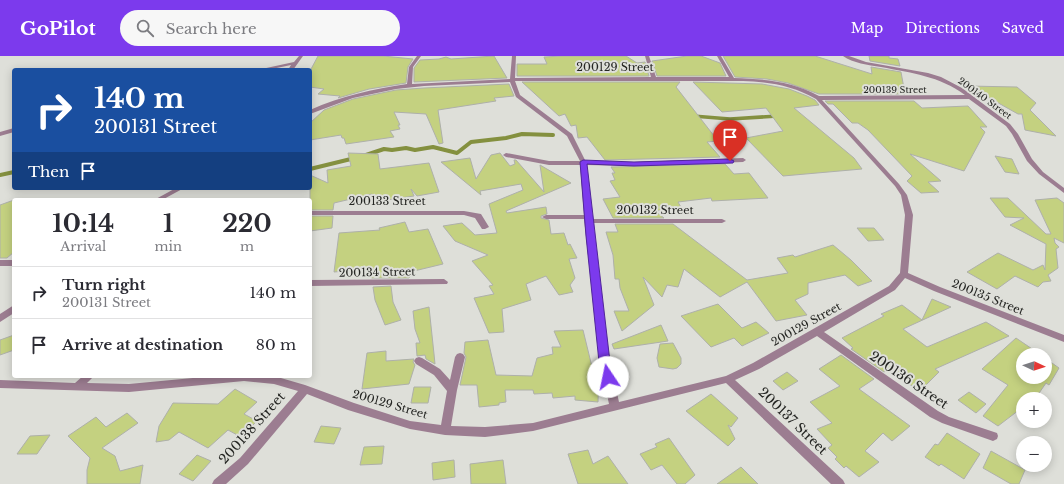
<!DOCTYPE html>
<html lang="en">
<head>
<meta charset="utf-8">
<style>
	body { margin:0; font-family:"Libre Baskerville",serif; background:#f7f7f7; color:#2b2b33; height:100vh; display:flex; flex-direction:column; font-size:15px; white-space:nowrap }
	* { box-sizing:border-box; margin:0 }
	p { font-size:13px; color:#7c7c81 }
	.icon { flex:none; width:22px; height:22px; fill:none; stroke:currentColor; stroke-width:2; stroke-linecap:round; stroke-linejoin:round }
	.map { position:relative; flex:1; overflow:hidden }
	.drawer { position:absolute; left:12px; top:142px; width:300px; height:180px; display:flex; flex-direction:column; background:#fff; border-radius:4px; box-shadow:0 2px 10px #0003 }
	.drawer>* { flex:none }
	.guide { position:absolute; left:12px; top:12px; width:300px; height:122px; border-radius:4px; box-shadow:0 2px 10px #0003; background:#1a4fa0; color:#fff; overflow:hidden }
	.needle { width:26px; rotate:94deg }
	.fabs { position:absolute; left:1016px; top:292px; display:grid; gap:8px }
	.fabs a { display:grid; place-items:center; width:36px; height:36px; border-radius:50%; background:#fff; box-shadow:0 2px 10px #0003; font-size:20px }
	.pin { position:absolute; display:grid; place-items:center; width:34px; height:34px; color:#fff; margin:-41px -17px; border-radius:50% 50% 50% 0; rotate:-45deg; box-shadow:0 0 4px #0007 }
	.pin .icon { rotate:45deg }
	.me { position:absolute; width:44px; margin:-22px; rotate:349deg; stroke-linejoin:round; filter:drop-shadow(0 0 3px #0008) }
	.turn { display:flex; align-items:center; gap:14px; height:84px; padding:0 16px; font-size:18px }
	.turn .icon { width:52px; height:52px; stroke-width:2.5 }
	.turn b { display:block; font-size:28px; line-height:34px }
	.then { display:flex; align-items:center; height:38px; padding:0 16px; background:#0003; gap:8px; font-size:15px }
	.eta { display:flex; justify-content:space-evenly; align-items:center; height:68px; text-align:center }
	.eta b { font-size:24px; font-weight:800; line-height:28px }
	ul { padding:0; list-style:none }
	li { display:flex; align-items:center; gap:12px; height:52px; padding:0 16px; border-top:1px solid #e1e1e2 }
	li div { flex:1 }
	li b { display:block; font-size:15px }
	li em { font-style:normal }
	header { display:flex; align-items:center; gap:24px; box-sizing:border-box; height:56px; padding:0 20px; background:#7c3aed; color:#fff }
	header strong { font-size:19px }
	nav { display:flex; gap:22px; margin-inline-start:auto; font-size:14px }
	.search { width:280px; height:36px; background:#f7f7f7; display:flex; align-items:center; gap:10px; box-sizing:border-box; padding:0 14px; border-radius:22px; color:#7c7c81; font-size:15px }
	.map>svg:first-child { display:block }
</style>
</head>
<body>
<header>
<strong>GoPilot</strong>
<div class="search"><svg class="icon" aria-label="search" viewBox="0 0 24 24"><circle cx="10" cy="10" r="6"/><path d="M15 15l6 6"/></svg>Search here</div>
<nav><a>Map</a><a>Directions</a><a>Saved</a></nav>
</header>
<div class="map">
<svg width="1064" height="428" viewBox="0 0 1064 428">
	<rect width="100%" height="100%" fill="#dedfd9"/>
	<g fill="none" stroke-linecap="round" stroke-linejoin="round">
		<polyline stroke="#84903f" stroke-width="3.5" points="693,60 730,63 778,60"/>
		<g stroke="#84903f" stroke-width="4">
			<polyline points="363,100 384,93 392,94 406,92 415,94 433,91 457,97 471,86 506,82 522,78 553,79"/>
			<polyline points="310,113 355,102"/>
			<polyline points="0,119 14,116"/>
		</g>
	</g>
	<g fill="#c4d180" stroke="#aeb0aa">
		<polygon points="318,0 383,0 413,3 408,11 406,27 369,33 338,42 340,40 318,38 324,33 310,31 310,15"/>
		<polygon points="494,0 507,22 414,26 414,12 420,4 439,3 446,1 451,3"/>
		<polygon points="562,0 626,0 637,7 645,6 649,20 517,20 517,8 547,8 544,1"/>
		<polygon points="687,0 701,0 720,7 726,20 657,20 652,5"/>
		<polygon points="723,0 815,0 872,18 871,11 901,16 905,38 819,38 788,27 767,23 735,21"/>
		<polygon points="869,0 889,0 889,2 898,3 900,10 870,5"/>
		<polygon points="522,26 680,26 676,31 718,85 707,86 720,101 605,104 587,81 578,82 576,69 571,70 565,58 559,60"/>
		<polygon points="693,26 762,28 789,33 807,40 815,44 819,49 794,52 854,102 862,113 783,120 746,82 783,75 766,52 722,56"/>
		<polygon points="509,28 514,40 494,42 496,45 438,54 443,87 439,88 426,58 394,56 400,69 398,69 400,73 390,75 394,81 346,88 344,82 342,82 341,79 310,84 310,67 324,54 353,43 396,34 424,32"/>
		<polygon points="968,30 1017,31 1036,47 1030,54 1056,80 1025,74 1022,58 1018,58"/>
		<polygon points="825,45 914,45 922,52 968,50 987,71 980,71 985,76 964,115 910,98 941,125 928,126 939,136 921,137 907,125 912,120 868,74 858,67 852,67 833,48 828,48"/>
		<polygon points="348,97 378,98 380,113 429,107 439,136 417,140 411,133 414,140 373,146 372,138 334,147 333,154 310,154 310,119 328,127 327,114 351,110"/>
		<polygon points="500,97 510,110 515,108 514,104 516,104 544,136 540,109 571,127 506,155 507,157 546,151 547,158 541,160 541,162 549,164 551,178 564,177 568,189 570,188 577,202 569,203 575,222 570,229 573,236 559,239 546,220 526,228 531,244 502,253 504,276 489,277 474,242 494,238 489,230 493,229 472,205 488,199 455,185 443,170 462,167 475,179 497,177 489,148 523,134 521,128 480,135 481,139 441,106 470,102 476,123 491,99"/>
		<polygon points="995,100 1012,103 1019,118 1005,116"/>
		<polygon points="725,108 734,118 749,117 768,142 712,145 711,142 678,146 682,153 655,155 664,162 613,162 603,143 620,141 610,125 615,124 612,117 615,117 611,111"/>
		<polygon points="990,142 1008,142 1046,178 1051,178 1035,144 1057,142 1064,147 1064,187 1054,182 1055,187 1059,191 1056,193 1058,212 1048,219 1051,225 1043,226 1038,231 1015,220 997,233 967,216 998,197 1033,214 1043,209 1045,214 1046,188 1010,169 1024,162 1005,161"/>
		<polygon points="14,144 14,196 7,202 0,202 0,149"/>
		<polygon points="310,160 333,160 332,172 310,175"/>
		<polygon points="405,166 409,176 428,173 443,208 414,215 409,222 372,222 370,221 370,215 368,216 368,213 334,216 339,177 380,174 379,172"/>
		<polygon points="615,168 673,168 747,224 788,217 777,202 793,199 795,201 833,189 851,204 872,225 858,230 845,219 808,227 808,238 795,244 807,259 776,265 747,226 720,241 684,213 678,231 667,229 662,241 643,221 654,249 622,275 614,255 629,255 620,232 619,223 615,223 613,199 606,176 618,176"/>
		<polygon points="857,172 874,172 884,184 868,185"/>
		<polygon points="391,230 393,246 401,264 385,269 375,244 373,231"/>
		<polygon points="932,243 951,251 903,273 927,291 986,266 1009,280 935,313 939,316 920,335 887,314 884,316 851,293 853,292 842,282 884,260 881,258 902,249 922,264"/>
		<polygon points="718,248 742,272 756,266 769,277 742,290 734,282 711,291 681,260"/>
		<polygon points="429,251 434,298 435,308 426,303 425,299 417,300 416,287 420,287 415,273 413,255"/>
		<polygon points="661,269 668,285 614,293 612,288"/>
		<polygon points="583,274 593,315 599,315 598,346 575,344 575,340 553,342 552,337 534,338 533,334 505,334 506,346 499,347 499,349 479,351 477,329 460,329 466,301 464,297 465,286 488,284 496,319 532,320 537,302 553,298 552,291 561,291 554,275"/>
		<polygon points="14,279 14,294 0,299 0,284"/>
		<polygon points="1016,282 1041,299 1023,299 1023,321 1045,321 1045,302 1059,312 1049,329 1046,327 1035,343 1023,343 1023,351 998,370 983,360 1008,329 982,313"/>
		<polygon points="673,287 681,302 681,308 677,312 673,313 659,311 657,302 660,288"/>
		<polygon points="386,295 386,305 414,303 413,306 415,309 409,328 362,333 367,297"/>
		<polygon points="841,299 874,323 859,333 910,370 892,385 883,377 865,395 879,406 859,421 846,410 844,412 835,403 837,401 828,392 832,389 817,373 832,367 810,346 840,330 819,313"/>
		<polygon points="787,316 798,325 783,334 773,325"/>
		<polygon points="414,331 431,331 428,347 411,347"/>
		<polygon points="235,333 257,346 244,358 257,365 241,381 228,374 208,392 179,376 169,384 156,386 159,370 173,347 218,348"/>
		<polygon points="969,336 986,348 976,357 958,344"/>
		<polygon points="711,338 738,362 731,371 728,369 735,383 728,390 686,355"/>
		<polygon points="127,357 138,367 102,392 115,400 120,415 143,409 140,428 87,428 87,414 90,402 68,380 96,361 106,371"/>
		<polygon points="321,370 341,372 334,388 314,386"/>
		<polygon points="947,377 980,398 964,423 941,408 939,410 925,401 935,388 938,389"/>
		<polygon points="50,379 37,398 17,398 30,380"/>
		<polygon points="669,382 695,419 685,428 677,428 662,409 651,414 640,398 657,391 655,388"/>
		<polygon points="384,390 382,408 360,409 364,391"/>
		<polygon points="588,394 593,408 608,400 628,428 578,428 568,398"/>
		<polygon points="991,395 1025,414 1019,428 1011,428 983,412"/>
		<polygon points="197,399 211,405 193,425 179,418"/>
		<polygon points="454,404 455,421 433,424 432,407"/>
		<polygon points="503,404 506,428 471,428 470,408"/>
		<polygon points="741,411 758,428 717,428"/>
	</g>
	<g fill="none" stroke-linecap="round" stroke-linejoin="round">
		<g fill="#9c7d91" fill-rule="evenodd">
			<polygon points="299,0 303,0 293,14 288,14 291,9 267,14 257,14 294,6"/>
			<path d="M 417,0 L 421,0 L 413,11 L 412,28 L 510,23 L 512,0 L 516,0 L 515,22 L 651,21 L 645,0 L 649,0 L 656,21 L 729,21 L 717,0 L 721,0 L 734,22 C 764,23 792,25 819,40 L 965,39 C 939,20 912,17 881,11 C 868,9 853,7 843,0 L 849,0 L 866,6 L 928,17 L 941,21 L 962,32 L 1010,68 L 1018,78 L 1032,103 L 1043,116 L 1064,132 L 1064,137 L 1039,118 L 1027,105 L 1012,78 L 1006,70 L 969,43 L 822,44 L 899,128 L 907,139 L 913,159 L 908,217 L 940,231 L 1064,279 L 1064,286 L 934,235 L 905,222 L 895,234 L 824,276 L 938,355 L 949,361 L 997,377 L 998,380 L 997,383 L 993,385 L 942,367 L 930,361 L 817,280 L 759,313 L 735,324 L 843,424 L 845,428 L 831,428 L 726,327 L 533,375 L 485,381 L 445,379 L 410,373 L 348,354 L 307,338 L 248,408 L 226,428 L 212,428 L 214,424 L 240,402 L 298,335 L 274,328 L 244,325 L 129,336 L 0,332 L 0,324 L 75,327 L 83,320 L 94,320 L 87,327 L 129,328 L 214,320 L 274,320 L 305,329 L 354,347 L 410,365 L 441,369 L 447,335 L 434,319 L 416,308 L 414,305 L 416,302 L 419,301 L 422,302 L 440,313 L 450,324 L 455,301 L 457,298 L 460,297 L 463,298 L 465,301 L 457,334 L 451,370 L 485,371 L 533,367 L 609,348 L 600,306 L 584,163 L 546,163 L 542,161 L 546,159 L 584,159 L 580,109 L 549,109 L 506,101 L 503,99 L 506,97 L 549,105 L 580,105 L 567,80 L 516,41 L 510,26 L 424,30 L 396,33 L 353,42 L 310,58 L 310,54 C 341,40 373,33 407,28 L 409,11 ZM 515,25 L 743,25 C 770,26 793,30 816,43 L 895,130 L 901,139 L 905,159 L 900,217 L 889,230 L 753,307 L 726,320 L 619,346 L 610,306 L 592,167 L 722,167 L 726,165 L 722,163 L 591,163 L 586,109 L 634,110 L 743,106 L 746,104 L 743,102 L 634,106 L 586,106 L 572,78 L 520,39 Z"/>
			<polygon points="14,72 14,76 0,80 0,76"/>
			<polygon points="176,132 184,132 162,144 154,144"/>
			<polygon points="310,155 464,155 481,158 489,171 485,173 482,173 475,162 464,159 310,159"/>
			<rect x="0" y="204" width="14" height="6"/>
			<polygon points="444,223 448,226 447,228 310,230 310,224"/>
			<polygon points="14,249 14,257 0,266 0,258"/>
		</g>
	</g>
	<polygon fill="#7c3aed" stroke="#51269a" points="730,103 734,105 733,107 634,110 587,108 610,306 613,321 612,324 608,325 604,324 599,306 586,180 580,106 583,104 634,106"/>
	<g text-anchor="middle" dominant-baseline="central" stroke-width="4" stroke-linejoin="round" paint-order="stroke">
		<g font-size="9" fill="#252623" stroke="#dedfd9">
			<text x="895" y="33">200139 Street</text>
			<text transform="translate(985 42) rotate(36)">200140 Street</text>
		</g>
		<g font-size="11" fill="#252623" stroke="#dedfd9">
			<text x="615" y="11">200129 Street</text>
			<text x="387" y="145">200133 Street</text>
			<text x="655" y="154">200132 Street</text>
			<text transform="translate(377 216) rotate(-1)">200134 Street</text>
			<text transform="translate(988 241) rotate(22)">200135 Street</text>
			<text transform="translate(806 268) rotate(-29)">200129 Street</text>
			<text transform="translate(390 348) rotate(16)">200129 Street</text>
		</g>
		<g font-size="13" fill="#252623" stroke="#dedfd9">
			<text transform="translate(909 324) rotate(34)">200136 Street</text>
			<text transform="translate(793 365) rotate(44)">200137 Street</text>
			<text transform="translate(252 372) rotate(-48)">200138 Street</text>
		</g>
	</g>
</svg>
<div class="fabs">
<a><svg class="needle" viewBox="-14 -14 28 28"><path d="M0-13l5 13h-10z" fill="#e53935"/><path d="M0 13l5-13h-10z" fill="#7c7c81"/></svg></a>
<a>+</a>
<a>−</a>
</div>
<div class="pin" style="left:730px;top:105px;background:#d93025"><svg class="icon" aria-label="arrive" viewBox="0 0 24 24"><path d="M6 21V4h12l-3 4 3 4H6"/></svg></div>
<svg class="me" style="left:608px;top:321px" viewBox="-20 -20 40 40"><circle r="19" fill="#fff"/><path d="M0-13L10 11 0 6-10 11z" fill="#7c3aed"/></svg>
<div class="guide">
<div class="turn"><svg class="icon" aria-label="right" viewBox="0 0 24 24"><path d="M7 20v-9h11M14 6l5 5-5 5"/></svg><div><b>140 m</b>200131 Street</div></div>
<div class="then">Then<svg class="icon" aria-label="arrive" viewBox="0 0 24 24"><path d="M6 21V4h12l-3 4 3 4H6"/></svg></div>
</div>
<section class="drawer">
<div class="eta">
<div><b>10:14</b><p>Arrival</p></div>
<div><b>1</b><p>min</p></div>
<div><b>220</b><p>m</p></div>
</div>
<ul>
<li><svg class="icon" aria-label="right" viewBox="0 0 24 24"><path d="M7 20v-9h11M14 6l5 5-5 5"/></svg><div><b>Turn right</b><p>200131 Street</p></div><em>140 m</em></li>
<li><svg class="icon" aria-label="arrive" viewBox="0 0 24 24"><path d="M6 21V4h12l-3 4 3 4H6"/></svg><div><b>Arrive at destination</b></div><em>80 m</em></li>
</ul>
</section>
</div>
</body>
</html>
